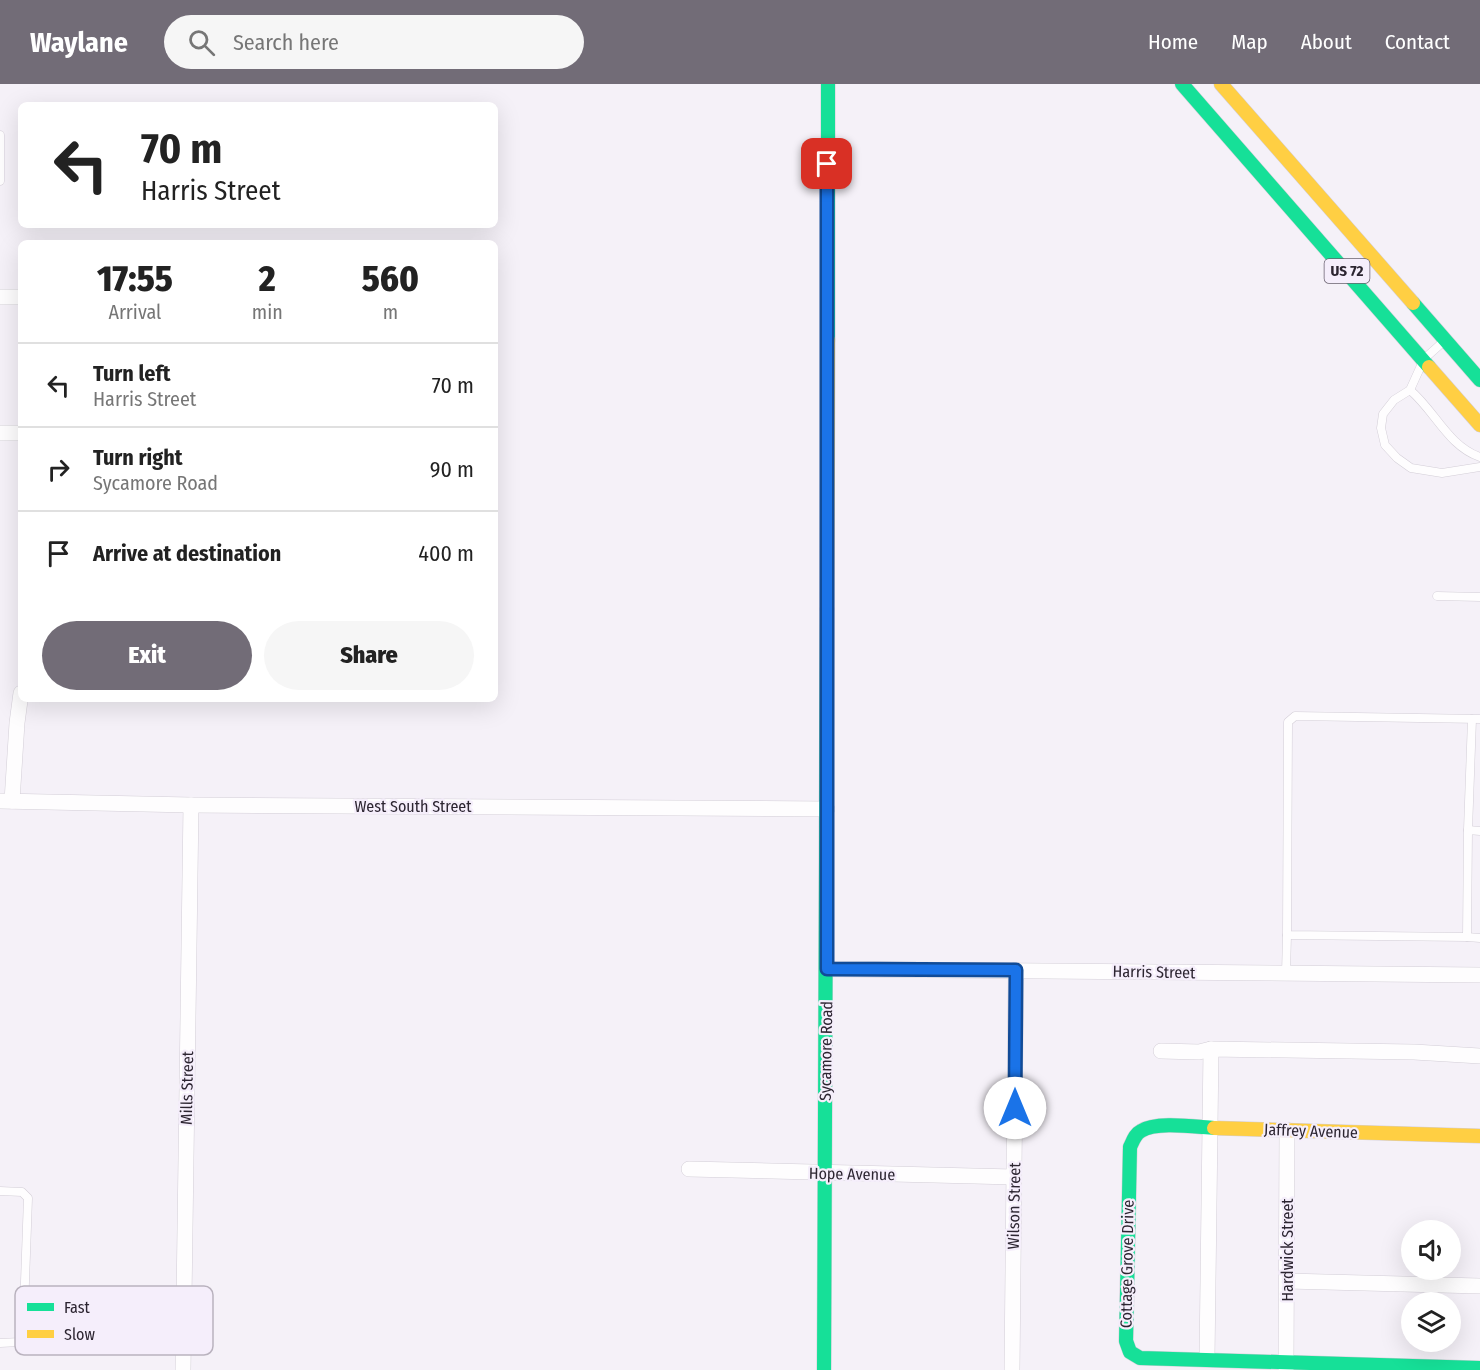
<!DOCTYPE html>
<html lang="en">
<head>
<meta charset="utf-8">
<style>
	body { margin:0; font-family:"Fira Sans Condensed",sans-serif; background:#f6f6f6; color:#222; height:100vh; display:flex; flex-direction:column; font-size:22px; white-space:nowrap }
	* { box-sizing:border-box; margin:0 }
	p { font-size:20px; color:#767676 }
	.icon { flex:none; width:33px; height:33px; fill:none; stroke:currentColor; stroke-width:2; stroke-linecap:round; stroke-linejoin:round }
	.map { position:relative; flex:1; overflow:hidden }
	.panel { position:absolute; left:18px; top:156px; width:480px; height:462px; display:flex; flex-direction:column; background:#fff; border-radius:9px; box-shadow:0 6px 24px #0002 }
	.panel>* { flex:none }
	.guide { position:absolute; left:18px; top:18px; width:480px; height:126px; border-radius:9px; box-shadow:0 6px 24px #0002; background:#fff; color:#222; overflow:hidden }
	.fabs { position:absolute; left:1401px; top:1136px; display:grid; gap:12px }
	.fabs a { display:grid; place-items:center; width:60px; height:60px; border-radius:50%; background:#fff; box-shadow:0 6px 24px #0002; font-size:30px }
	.pin { position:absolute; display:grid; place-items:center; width:51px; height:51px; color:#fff; margin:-26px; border-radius:12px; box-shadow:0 3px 9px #0006 }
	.me { position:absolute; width:66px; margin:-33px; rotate:0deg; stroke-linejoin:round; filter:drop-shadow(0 0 4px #0008) }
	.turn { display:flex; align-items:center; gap:21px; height:126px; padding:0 24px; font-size:27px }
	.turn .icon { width:78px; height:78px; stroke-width:2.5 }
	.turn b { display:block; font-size:42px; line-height:51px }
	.eta { display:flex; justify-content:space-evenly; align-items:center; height:102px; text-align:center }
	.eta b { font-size:36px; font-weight:800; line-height:42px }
	.cta { display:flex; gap:12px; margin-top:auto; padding:12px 24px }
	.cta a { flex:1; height:69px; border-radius:36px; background:#726c77; color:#fff; font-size:24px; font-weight:800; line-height:69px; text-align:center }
	.cta a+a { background:#f6f6f6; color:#222 }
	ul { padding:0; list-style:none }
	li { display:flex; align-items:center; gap:18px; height:84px; padding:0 24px; border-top:2px solid #e0e0e0 }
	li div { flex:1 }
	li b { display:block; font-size:22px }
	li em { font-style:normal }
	header { display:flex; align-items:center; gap:36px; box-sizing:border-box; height:84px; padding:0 30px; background:#726c77; color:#fff }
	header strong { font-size:28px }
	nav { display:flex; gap:33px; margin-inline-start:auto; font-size:21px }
	.search { width:420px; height:54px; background:#f6f6f6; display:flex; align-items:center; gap:15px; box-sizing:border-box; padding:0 21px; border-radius:33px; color:#767676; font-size:22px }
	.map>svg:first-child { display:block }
</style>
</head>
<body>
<header>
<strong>Waylane</strong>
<div class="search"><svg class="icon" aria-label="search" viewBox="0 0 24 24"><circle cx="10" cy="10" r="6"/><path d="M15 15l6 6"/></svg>Search here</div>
<nav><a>Home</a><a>Map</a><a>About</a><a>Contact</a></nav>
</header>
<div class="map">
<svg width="1480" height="1286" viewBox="0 0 1480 1286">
	<rect width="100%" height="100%" fill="#f5f1f8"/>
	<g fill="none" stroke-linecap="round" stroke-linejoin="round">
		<defs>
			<g id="lane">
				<polyline points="0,51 0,97"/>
				<polyline points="1443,258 1424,275 1410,306 1394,316 1383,330 1381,344 1385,361 1397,374 1411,384 1442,389 1480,383"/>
				<path d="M 1410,306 C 1435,327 1448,362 1480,373"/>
				<polyline points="1437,512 1480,513"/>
				<polyline points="1480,635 1295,632 1288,638 1287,851 1467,853 1468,746 1480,747"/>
				<polyline points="1468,746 1472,635"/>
				<polyline points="1467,853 1480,854"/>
				<polyline points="1286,889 1287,851"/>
				<polyline points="0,1107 22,1108 28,1114 23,1253 20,1258 0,1259"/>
			</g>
			<g id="street">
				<polyline points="0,213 21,213"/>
				<polyline points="0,349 21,349"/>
				<polyline points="0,717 191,721 827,725"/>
				<polyline points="12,717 17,639 21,609"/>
				<polyline points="827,885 1480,891"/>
				<polyline points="1161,967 1199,968 1211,965 1414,968 1480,972"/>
				<polyline points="689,1085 1014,1093"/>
				<polyline points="1287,1197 1480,1202"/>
				<polyline points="1207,1275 1211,965"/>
				<polyline points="183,1286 191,721"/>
				<polyline points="1012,1286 1016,886"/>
				<polyline points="1286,1286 1287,1046"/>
			</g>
			<g id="fast">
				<polyline points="1182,0 1429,283"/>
				<polyline points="1413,219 1480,296"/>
				<polyline points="828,256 828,0"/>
				<path d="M 1214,1044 C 1196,1043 1156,1037 1141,1047 C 1135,1050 1133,1057 1130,1063 L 1126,1257 L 1130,1268 L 1140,1274 L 1480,1284"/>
				<polyline points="824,1286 827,525"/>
			</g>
			<g id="slow">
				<polyline points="1221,0 1413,219"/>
				<polyline points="1429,283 1480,341"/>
				<polyline points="827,525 828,256"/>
				<polyline points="1214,1044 1480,1052"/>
			</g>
		</defs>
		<use href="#lane" stroke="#d3ced7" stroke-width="9"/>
		<use href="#street" stroke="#d3ced7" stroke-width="16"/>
		<use href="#fast" stroke="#d3ced7" stroke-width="15"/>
		<use href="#slow" stroke="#d3ced7" stroke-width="15"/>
		<use href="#lane" stroke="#fefdfe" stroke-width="8"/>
		<use href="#street" stroke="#fefdfe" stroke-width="15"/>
		<use href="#fast" stroke="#16e098" stroke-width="14"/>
		<use href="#slow" stroke="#ffcf43" stroke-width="14"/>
	</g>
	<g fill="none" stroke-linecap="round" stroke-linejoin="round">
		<defs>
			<polyline id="route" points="827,80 827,885 1016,886 1015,1024"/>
		</defs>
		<use href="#route" stroke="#114b97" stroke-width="15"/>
		<use href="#route" stroke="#1a73e8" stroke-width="10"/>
	</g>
	<g text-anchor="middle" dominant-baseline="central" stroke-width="4.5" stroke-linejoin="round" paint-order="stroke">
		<rect fill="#f5eefb" stroke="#68616e" stroke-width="1.5" x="1324.5" y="175" width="45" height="24" rx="4.5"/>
		<g font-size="15" font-weight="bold" fill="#2c2531">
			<text x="1347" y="187">US 72</text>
		</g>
		<g font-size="16" fill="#2c2531" stroke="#f5eefb">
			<text x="413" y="722">West South Street</text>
			<text transform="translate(1154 888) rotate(1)">Harris Street</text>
			<text transform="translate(826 967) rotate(-89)">Sycamore Road</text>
			<text transform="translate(187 1004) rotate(-89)">Mills Street</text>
			<text transform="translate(1311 1047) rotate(2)">Jaffrey Avenue</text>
			<text transform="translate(852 1090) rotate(1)">Hope Avenue</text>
			<text transform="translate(1014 1122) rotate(-89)">Wilson Street</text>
			<text transform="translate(1287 1166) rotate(-90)">Hardwick Street</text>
			<text transform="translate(1127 1180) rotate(-89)">Cottage Grove Drive</text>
		</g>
	</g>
	<rect x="15" y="1202" width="198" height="69" rx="9" fill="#f5eefb" stroke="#b9b2be" stroke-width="1.5"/>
	<rect x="27" y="1219" width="27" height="8" fill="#16e098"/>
	<rect x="27" y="1246" width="27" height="8" fill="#ffcf43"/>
	<g font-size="16" fill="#2c2531">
		<text x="64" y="1229">Fast</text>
		<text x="64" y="1256">Slow</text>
	</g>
</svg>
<div class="fabs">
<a><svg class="icon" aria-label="sound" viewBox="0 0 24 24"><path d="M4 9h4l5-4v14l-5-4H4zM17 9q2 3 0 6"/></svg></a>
<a><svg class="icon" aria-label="layers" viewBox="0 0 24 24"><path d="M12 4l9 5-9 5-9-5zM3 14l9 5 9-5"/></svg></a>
</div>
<div class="pin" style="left:827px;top:80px;background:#d93025"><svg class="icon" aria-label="arrive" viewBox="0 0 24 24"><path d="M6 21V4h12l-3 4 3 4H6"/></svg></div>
<svg class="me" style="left:1015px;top:1024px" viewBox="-20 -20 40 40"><circle r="19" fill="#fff"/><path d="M0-13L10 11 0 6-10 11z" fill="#1a73e8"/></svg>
<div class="guide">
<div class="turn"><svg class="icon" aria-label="left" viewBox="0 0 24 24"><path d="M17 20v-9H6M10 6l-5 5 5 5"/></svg><div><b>70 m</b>Harris Street</div></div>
</div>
<section class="panel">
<div class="eta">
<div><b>17:55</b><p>Arrival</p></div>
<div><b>2</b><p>min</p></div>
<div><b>560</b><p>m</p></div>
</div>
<ul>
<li><svg class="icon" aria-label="left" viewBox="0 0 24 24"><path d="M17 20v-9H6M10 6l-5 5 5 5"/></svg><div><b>Turn left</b><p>Harris Street</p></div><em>70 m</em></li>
<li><svg class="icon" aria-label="right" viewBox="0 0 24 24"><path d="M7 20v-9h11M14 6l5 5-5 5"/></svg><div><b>Turn right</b><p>Sycamore Road</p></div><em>90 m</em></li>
<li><svg class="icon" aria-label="arrive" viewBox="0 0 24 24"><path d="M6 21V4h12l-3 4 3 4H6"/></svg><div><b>Arrive at destination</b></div><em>400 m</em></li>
</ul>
<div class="cta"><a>Exit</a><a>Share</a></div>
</section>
</div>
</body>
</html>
